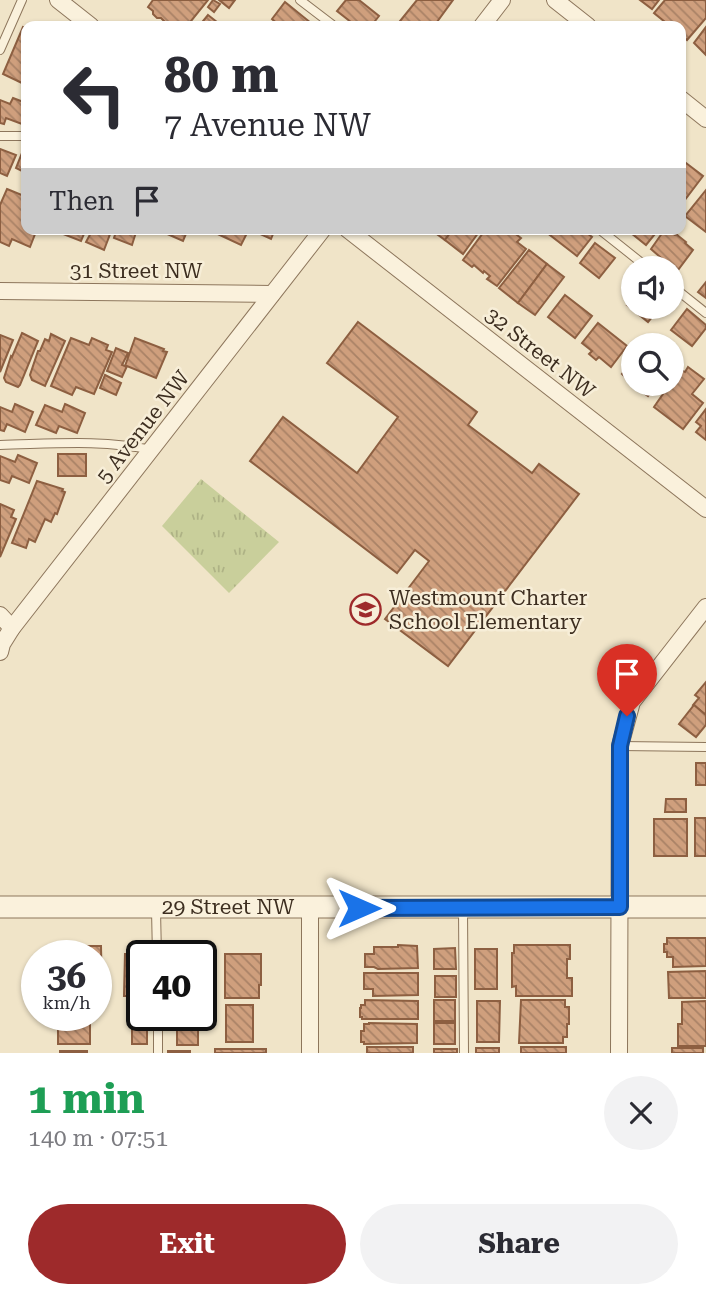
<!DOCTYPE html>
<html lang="en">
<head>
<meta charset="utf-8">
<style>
	body { margin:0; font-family:"Roboto Serif",serif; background:#f2f2f3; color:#2b2b33; height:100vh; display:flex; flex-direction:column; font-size:26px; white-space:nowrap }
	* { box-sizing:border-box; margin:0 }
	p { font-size:23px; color:#7c7c81 }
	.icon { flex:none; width:38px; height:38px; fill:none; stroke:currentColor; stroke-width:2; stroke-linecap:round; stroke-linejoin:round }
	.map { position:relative; height:1053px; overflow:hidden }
	.side { display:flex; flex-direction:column; background:#fff; flex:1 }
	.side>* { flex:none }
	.banner { position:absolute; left:21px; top:21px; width:665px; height:214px; border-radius:14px; box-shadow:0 2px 5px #0004; background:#fff; color:#2b2b33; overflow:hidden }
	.tools { position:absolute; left:621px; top:256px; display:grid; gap:14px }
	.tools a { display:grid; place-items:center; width:63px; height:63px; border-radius:50%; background:#fff; box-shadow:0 2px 5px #0004; font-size:35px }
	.speed { position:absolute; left:21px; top:940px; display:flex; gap:14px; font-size:35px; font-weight:700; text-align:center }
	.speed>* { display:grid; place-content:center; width:91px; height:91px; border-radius:50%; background:#fff; box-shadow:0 2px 5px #0004; line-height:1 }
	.speed small { font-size:18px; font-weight:400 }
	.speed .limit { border:4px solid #111; border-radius:10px; background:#fff; color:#111 }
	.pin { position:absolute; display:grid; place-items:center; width:60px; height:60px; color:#fff; margin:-72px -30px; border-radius:50% 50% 50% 0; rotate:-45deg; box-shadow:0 0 7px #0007 }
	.pin .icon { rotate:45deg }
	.me { position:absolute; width:77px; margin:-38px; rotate:90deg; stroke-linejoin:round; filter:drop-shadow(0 0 5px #0008) }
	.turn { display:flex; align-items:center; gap:24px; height:147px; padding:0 28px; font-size:32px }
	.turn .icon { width:91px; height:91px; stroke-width:2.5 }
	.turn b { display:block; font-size:49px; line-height:60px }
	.then { display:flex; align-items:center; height:66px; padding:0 28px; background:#0003; gap:14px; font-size:26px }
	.round { display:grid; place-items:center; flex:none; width:74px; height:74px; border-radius:37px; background:#f2f2f3 }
	.headline { display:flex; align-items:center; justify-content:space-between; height:119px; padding:0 28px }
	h1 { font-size:42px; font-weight:700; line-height:52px; color:#1e9e55 }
	.cta { display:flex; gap:14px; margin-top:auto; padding:14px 28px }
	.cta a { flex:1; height:80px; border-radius:42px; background:#9e2a2b; color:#fff; font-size:28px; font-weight:700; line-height:80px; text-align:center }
	.cta a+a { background:#f2f2f3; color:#2b2b33 }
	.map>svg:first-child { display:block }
</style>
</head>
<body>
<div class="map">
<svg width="706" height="1053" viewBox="0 0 706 1053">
	<defs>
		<pattern id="park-tufts" width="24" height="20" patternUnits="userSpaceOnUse" patternTransform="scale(1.75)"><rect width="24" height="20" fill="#c9cf9b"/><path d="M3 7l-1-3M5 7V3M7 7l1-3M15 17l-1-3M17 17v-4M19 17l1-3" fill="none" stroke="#aeb285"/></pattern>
		<pattern id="building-back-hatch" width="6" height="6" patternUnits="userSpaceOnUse" patternTransform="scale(1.75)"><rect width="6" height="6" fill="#cf9f7d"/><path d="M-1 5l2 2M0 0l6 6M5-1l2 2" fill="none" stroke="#a98266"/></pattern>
	</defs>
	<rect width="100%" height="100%" fill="#f0e4c8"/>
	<polygon fill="url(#park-tufts)" points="201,479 279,542 229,593 162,526"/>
	<g fill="url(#building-back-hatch)" stroke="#8d5f41" stroke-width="2">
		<polygon points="153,0 208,0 187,26 169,26 161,18 157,18 153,14 153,11 148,7"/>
		<polygon points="213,0 220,4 214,12 208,7"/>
		<polygon points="219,0 235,0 229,8"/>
		<polygon points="346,0 359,0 379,16 371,26 356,26 337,11"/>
		<polygon points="417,0 453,0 434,26 396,26"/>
		<polygon points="640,0 659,0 652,9"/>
		<polygon points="665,0 706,0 706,18 687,40 681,35 681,26 670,26 654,13"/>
		<polygon points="285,2 311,23 308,26 280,26 272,19"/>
		<polygon points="208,15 222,26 199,26"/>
		<polygon points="23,27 26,28 26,77 24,76 22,83 3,74"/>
		<polygon points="706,27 706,55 694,43"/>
		<polygon points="13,98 26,103 26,118 25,118 22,124 6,118 4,124 0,123 0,100 10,104"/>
		<polygon points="24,148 26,148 26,173 16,168"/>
		<polygon points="0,149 16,155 7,176 0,173"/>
		<polygon points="686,163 703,176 681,205 681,170"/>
		<polygon points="7,189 24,196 26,191 26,229 37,229 30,247 12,239 9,246 0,242 0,205"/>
		<polygon points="706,190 706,232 685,216"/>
		<polygon points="65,229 86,229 81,241 63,234"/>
		<polygon points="93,229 112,229 104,250 86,242"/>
		<polygon points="117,229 137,229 132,245 114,238"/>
		<polygon points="156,229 188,229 183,241"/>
		<polygon points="207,229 275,229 271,239 249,229 241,245"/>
		<polygon points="430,229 453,229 445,240"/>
		<polygon points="453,229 481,229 463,254 445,240"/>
		<polygon points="486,229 509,229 521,238 517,242 526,249 497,286 487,279 490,276 484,271 483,273 474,265 472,267 463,260"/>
		<polygon points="548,229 582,229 592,237 577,256 546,232"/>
		<polygon points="626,229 659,229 646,245"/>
		<polygon points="665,229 675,235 676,234 686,242 685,243 693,250 678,270 669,263 668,264 651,249"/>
		<polygon points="595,243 615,258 599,278 580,263"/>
		<polygon points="529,250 547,264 518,303 499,288"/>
		<polygon points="547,264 564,277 535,315 518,303"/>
		<polygon points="706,282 706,298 698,292"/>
		<polygon points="565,295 592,316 575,338 548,317"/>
		<polygon points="634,296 634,306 661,306 648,322 627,305"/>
		<polygon points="687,309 706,325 706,328 692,346 671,330"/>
		<polygon points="358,322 477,412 468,425 532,473 539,464 579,494 448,666 385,619 429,561 415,550 397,573 250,461 283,417 357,473 398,417 327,363"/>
		<polygon points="598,323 627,346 611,367 599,357 596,360 589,354 592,351 582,343"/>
		<polygon points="22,333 38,341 20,385 18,387 6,382 4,378 11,356 12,357"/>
		<polygon points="51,334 65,341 45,386 32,380 30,375 38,351 40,351 45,339 49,341"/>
		<polygon points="0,335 13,340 0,372"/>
		<polygon points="71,338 89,345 92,338 108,345 106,350 112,352 94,394 76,387 72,395 51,386"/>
		<polygon points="135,338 164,349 163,351 167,352 156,378 127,366 122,377 107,371 116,348 128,353 122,365 125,366"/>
		<polygon points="634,360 634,383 658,383 648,396 633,385 622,374"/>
		<polygon points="688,367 704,379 692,394 703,403 683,429 654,407 665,391 663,389 667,383 672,383 673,374 678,368 685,372"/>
		<polygon points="105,375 121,383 116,395 100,388"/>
		<polygon points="15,404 33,412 25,432 7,424 4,431 0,430 0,407 12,412"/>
		<polygon points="65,404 85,413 77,433 59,426 56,433 36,425 45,405 62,412"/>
		<polygon points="706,409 706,440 696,432 701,426 696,422"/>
		<rect x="58" y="454" width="28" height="22"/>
		<polygon points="18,455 37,463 29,483 12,476 9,483 0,480 0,456 15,462"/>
		<polygon points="37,481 63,489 62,491 65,492 57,514 55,513 51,522 45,519 35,542 29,539 26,548 12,543"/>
		<polygon points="0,504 14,510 11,517 16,519 0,557"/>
		<polygon points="706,682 706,715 693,705 699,698 695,695"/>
		<polygon points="694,705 706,715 706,725 696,737 679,724"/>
		<rect x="696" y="763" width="10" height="22"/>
		<polygon points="666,799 686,799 686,812 665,812"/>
		<rect x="695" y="818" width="11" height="38"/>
		<rect x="654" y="819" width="33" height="37"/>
		<polygon points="667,938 706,938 706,966 673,967 673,957 667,957 667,952 664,952 664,944 667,944"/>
		<polygon points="398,945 417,946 418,968 378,969 374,967 365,967 365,954 374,954 374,947 398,947"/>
		<polygon points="514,945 570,945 570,959 567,959 567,978 572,978 572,996 516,996 516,986 512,987 512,953 514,953"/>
		<polygon points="59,946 101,946 102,998 96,998 96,956 50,956"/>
		<polygon points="455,948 456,969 434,969 434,949"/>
		<rect x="475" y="949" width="22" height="40"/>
		<polygon points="125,954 148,954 148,956 142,956 142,996 124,996"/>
		<polygon points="225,954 261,954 261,985 259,985 259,998 225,998"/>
		<polygon points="706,971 706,998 669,998 668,972"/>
		<polygon points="364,973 418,973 418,995 373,996 373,989 364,989"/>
		<rect x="435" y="976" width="21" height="21"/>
		<polygon points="365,1000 418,1001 418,1019 362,1019 362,1017 360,1017 360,1008 361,1008 361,1005 365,1005"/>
		<rect x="434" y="1000" width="21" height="21"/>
		<polygon points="521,1000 565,1000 565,1007 569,1007 569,1024 567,1024 567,1037 563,1037 563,1043 519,1043"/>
		<polygon points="477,1001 500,1001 499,1042 477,1042"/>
		<polygon points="706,1001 706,1046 678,1046 678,1024 682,1024 682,1002"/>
		<rect x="226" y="1005" width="27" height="37"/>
		<rect x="58" y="1015" width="32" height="29"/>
		<rect x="132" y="1022" width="15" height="22"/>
		<polygon points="369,1023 417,1024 417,1043 364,1044 364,1042 361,1042 361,1031 364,1031 364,1024 369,1024"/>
		<rect x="434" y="1023" width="21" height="21"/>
		<rect x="177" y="1030" width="21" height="15"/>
		<rect x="367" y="1047" width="46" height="6"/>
		<rect x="521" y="1047" width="45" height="6"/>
		<rect x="476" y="1048" width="23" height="5"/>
		<rect x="672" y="1048" width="31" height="5"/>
		<rect x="215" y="1049" width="51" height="4"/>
		<rect x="434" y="1049" width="23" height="4"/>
		<rect x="60" y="1051" width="27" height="2"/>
		<rect x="168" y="1051" width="22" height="2"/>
	</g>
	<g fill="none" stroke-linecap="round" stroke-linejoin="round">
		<defs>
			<g id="service">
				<polyline points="300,0 334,26"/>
				<polyline points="0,50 22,0"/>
				<polyline points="0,136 26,136"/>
				<polyline points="599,229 648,268"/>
				<polyline points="672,286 706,313"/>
				<path d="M 0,445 C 50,444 102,439 152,450"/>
				<polyline points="620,746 706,747"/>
				<polyline points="463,909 464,1053"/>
				<polyline points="156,910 157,956"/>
				<polyline points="158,1015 158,1053"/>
			</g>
			<g id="minor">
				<polyline points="58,0 91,26"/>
				<polyline points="555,0 588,26"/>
				<polyline points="482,26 502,0"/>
				<polyline points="681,99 706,119"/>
				<polyline points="347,229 706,509"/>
				<polyline points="0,291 272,294"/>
				<polyline points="0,615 12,628"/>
				<polyline points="0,652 2,644 12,628 323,229"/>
				<polyline points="310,908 310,1053"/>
				<polyline points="619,1053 620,746 632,702 706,607"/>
			</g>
			<g id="tertiary">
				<path id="s1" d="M 0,907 L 706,907"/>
			</g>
		</defs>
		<use href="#service" stroke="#8d765c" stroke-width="10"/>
		<use href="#minor" stroke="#8d765c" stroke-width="18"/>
		<use href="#tertiary" stroke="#8d765c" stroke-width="23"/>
		<use href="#service" stroke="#faf1dc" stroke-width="8"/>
		<use href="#minor" stroke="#faf1dc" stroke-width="16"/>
		<use href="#tertiary" stroke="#faf1dc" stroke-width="21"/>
	</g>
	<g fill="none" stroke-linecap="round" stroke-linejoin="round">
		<defs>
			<polyline id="route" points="359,908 620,907 620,746 627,716"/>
		</defs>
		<use href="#route" stroke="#114b97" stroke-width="18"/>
		<use href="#route" stroke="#1a73e8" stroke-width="12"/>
	</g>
	<defs>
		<symbol id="school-ring" viewBox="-11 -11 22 22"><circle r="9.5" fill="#f7eed8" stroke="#9e2a2b" stroke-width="1.5"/><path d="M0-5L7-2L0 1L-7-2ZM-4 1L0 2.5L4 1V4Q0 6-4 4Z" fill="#9e2a2b"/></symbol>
	</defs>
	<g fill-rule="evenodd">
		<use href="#school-ring" x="348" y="592" width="35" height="35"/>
	</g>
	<g text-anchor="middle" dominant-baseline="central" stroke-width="5" stroke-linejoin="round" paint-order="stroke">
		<g font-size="21" fill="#3d2e20" stroke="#f7eed8">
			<text x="136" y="271">31 Street NW</text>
			<text transform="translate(540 353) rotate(38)">32 Street NW</text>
			<text transform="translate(143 427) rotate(-52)">5 Avenue NW</text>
			<text stroke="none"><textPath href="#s1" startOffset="228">29 Street NW</textPath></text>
		</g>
		<g font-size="21" fill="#3d2e20" stroke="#f7eed8" text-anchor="start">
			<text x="389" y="598">Westmount Charter<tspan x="389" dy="24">School Elementary</tspan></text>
		</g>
	</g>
</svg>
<div class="tools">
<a><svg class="icon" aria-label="sound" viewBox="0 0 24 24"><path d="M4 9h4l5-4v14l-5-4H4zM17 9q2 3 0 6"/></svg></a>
<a><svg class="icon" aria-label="search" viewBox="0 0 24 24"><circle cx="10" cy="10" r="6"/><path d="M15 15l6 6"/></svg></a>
</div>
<div class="speed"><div>36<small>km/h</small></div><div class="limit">40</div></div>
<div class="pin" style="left:627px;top:716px;background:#d93025"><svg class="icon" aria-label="arrive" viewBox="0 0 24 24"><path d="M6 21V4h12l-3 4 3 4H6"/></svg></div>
<svg class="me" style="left:359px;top:908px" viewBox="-20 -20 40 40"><path d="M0-17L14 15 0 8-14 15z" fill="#1a73e8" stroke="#fff" stroke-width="4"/></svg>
<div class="banner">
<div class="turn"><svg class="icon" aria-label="left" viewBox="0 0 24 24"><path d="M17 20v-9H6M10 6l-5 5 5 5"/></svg><div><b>80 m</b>7 Avenue NW</div></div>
<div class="then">Then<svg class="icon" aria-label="arrive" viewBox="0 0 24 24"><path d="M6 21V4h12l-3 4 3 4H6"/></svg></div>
</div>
</div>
<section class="side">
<div class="headline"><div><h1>1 min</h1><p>140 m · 07:51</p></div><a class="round"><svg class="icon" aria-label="close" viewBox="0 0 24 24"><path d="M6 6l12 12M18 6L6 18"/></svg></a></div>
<div class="cta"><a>Exit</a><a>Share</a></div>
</section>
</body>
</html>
